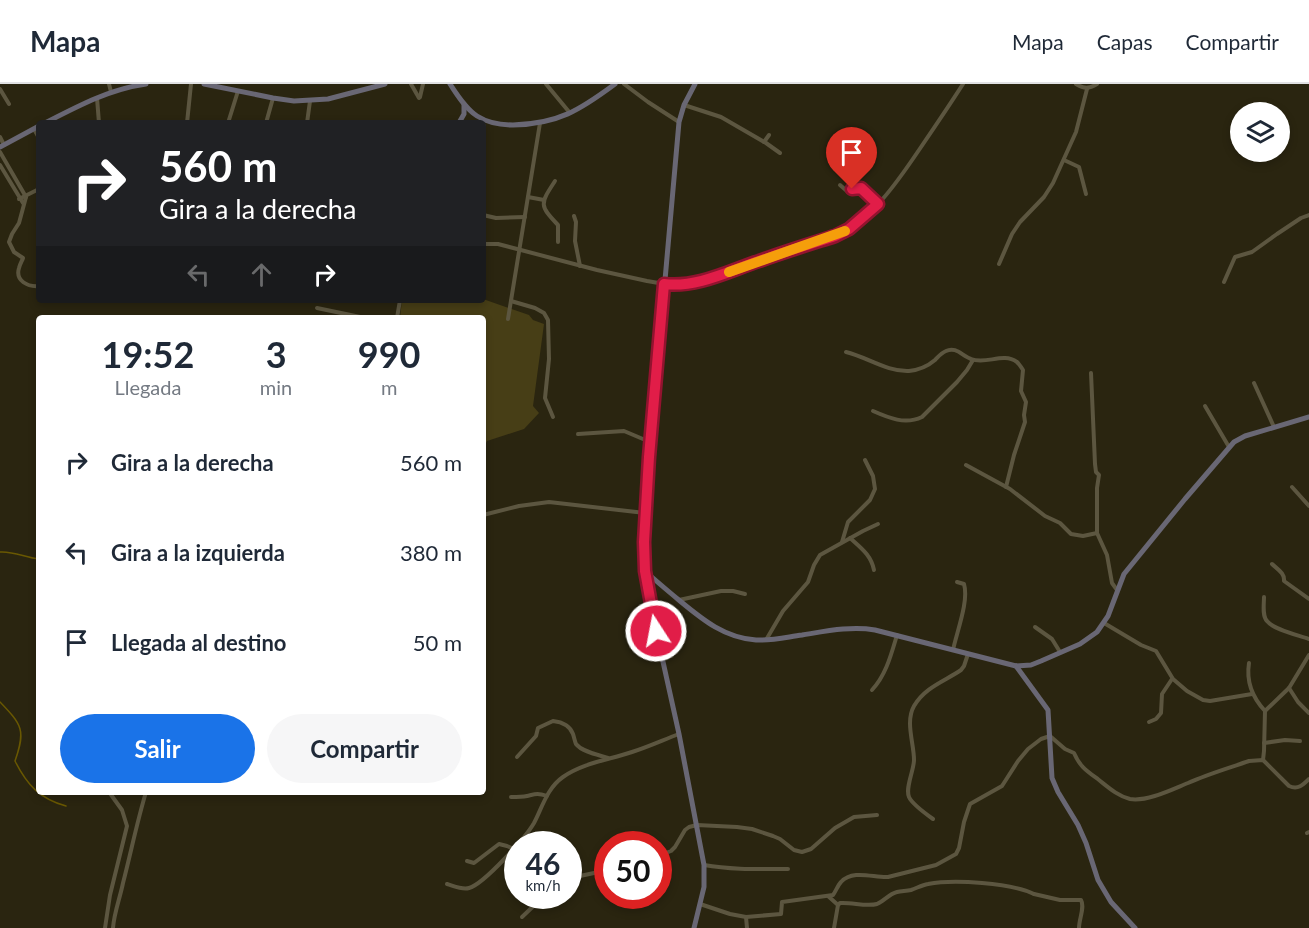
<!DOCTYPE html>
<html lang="es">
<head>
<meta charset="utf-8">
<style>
	body { margin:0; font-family:Lato,sans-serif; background:#f6f6f7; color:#1f2937; height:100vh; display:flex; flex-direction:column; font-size:22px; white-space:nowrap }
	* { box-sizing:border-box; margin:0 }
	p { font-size:20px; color:#747a83 }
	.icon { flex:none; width:33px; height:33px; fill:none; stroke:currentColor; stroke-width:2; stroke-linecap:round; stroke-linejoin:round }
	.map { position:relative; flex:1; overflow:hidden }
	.sheet { position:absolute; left:36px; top:231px; width:450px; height:480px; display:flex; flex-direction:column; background:#fff; border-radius:6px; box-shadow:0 3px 9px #0003 }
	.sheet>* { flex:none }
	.guide { position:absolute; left:36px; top:36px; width:450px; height:183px; border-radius:6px; box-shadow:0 3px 9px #0003; background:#202124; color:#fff; overflow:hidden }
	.tools { position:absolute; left:1230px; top:18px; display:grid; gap:12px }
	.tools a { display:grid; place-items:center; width:60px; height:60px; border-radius:50%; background:#fff; box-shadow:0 3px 9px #0003; font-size:30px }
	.speed { position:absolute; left:504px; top:747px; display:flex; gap:12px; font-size:30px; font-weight:700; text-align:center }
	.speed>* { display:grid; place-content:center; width:78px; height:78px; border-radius:50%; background:#fff; box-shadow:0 3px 9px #0003; line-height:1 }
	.speed small { font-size:15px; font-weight:400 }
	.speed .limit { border:9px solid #d22; background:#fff; color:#111 }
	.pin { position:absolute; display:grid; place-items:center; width:51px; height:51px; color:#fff; margin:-62px -26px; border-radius:50% 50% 50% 0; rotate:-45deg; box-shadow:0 0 6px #0007 }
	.pin .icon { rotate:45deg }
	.me { position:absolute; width:66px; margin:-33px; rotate:349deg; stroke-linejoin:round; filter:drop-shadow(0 0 4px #0008) }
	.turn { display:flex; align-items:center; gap:21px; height:126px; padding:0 24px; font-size:27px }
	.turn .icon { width:78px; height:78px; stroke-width:2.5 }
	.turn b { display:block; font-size:42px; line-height:51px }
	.lanes { display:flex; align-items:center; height:57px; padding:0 24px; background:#0003; justify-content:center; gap:30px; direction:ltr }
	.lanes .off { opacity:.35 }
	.eta { display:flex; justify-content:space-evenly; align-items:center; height:102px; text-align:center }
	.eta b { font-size:36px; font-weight:700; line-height:42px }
	.cta { display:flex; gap:12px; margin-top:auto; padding:12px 24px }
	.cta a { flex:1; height:69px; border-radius:36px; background:#1a73e8; color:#fff; font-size:24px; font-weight:700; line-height:69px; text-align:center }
	.cta a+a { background:#f6f6f7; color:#1f2937 }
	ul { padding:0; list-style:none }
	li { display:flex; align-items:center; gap:18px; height:90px; padding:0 24px }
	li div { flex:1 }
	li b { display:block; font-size:22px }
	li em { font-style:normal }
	header { display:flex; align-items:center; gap:36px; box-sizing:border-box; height:84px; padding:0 30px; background:#fff; border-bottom:2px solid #e0e1e3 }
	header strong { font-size:28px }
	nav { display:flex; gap:33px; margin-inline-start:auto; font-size:21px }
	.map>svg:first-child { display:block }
</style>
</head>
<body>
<header>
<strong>Mapa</strong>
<nav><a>Mapa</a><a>Capas</a><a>Compartir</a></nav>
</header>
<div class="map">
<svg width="1309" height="844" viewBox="0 0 1309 844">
	<rect width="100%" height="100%" fill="#2a2510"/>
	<polygon fill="#473e16" points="483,215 529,231 533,236 544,240 533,322 539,329 524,345 487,357 483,365 483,234 400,234 402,216"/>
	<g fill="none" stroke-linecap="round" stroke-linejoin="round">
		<g stroke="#695802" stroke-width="1.5">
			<path d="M 0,468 C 14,467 26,474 39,475"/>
			<path d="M 0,618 C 22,641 26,646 15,677 C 27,701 40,715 66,722"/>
		</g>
		<g stroke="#5c5640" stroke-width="4">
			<polyline points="109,0 111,8"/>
			<polyline points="411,0 419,14"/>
			<polyline points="546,0 570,29"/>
			<polyline points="624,0 648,18 679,38"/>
			<path d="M 1076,0 C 1084,5 1089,5 1097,0"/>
			<polyline points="0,5 9,20"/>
			<polyline points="420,13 423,0"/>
			<polyline points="97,14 99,39"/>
			<polyline points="684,21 721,33 766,59 780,69"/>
			<polyline points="187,39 191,0"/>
			<polyline points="228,39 238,7"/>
			<polyline points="266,39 273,14"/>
			<polyline points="307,39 310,17"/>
			<polyline points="483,42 484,42"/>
			<polyline points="34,45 39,54"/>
			<polyline points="0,53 4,61"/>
			<polyline points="764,58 769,51"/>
			<polyline points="0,68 26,113"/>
			<polyline points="1064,76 1079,83 1086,110"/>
			<polyline points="0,81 23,119"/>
			<path d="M 555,97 C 540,120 539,121 558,141 L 558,158"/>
			<polyline points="840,101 848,108 852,105 861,104 878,120"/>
			<path d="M 26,113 L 19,139 L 12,150 L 9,158 L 14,168 L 23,174 C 22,177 20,180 19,184 C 15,197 28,203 39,202"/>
			<polyline points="528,113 544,116"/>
			<polyline points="19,115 39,105"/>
			<polyline points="483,131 496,134 525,133"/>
			<polyline points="574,132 576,138 575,157 580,182"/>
			<path d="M 483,160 L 498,160 L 597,186 L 647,197 L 676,202 L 686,200 L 720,191 L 835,152 C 873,134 896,100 919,66 C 934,44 949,22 963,0"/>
			<polyline points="999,180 1012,150 1020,138 1044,113 1053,99 1076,48 1087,5"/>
			<polyline points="1224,198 1235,173 1252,168 1277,150 1301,134 1309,131"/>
			<polyline points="511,217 535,224 544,229 548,236 549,275 545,314 553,333"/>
			<polyline points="317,224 365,234"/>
			<polyline points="397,234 400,216"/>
			<polyline points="508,235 540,39"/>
			<path d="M 846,268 C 867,273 887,288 909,287 C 918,286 928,282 935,276 C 938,273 941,269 946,267 C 956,262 962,272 971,275 C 986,281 1003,268 1017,278 C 1019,280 1021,283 1023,286 L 1021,307 L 1026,318 L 1024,331 L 1025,338 L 1014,371 L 1006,403"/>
			<polyline points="1091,289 1095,380 1096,388 1099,391 1097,404 1097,449 1107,471 1112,499 1117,506"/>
			<polyline points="1254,299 1274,343"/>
			<polyline points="1205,322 1229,363"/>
			<path d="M 873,327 C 889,334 905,341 922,333 L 957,298 L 967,286 L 973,276"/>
			<polyline points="578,350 624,347 650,358"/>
			<polyline points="966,381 1010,405 1045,432 1060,439 1071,450 1083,452 1097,449"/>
			<polyline points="1292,403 1309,422"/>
			<polyline points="483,431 519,422 549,418 645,429"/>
			<path d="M 850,454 C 861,464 871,471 874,486"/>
			<polyline points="842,458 848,438 870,416 875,405 873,392 865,376"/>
			<path d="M 1272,480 C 1277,485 1285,489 1284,497 L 1309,515"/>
			<path d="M 1264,513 C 1264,520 1262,532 1267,537 C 1274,546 1298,551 1309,555"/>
			<polyline points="679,516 721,507 733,507 745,510"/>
			<polyline points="1104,539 1141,561 1156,567 1173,595 1187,607 1203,616 1210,617 1252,610"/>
			<polyline points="1035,543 1052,555 1060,568"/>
			<polyline points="766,556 783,527 808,498 814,481 820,471 863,447 878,440"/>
			<path d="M 953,566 C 957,547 969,517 964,500 L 957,498"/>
			<path d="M 1249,579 C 1246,598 1252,613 1265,627"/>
			<polyline points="1289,604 1298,618 1309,629"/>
			<path d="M 872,606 C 886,591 891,571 897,551"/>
			<polyline points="1149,638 1156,635 1161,629 1162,610 1172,595"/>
			<polyline points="1264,659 1285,656 1300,657"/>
			<path d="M 517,673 L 536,652 L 538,644 L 553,637 C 562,638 570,642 573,650 C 574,653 575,658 576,660 C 582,668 599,671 608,674"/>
			<polyline points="1263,676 1264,667 1265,627 1289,604 1309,571"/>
			<path d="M 511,713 C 516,713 522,713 527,712 C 536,710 537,709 547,712"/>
			<path d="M 933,735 C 926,730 912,720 909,713 C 905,704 914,686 914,676 C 914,659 905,638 914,622 C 925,603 945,597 961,586 L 964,582 L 968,570"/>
			<polyline points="1307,749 1309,748"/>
			<polyline points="658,772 671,767 675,763 685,746 689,743 697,741 737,743 752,745 773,752 780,755 794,766 802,768 811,765 835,744 854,733 877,731"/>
			<polyline points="467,777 474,779 499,760 507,762 518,767"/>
			<path d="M 704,781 C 732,786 760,785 788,785"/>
			<polyline points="568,797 580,792 608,786"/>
			<path d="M 447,800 C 454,802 462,806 469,804 C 484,800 526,753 534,739 C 542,724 547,704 563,693 C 583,679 608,676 632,668 C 648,663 663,656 679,650"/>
			<path d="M 1034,810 L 1060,816 L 1081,816 C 1085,823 1079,835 1079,844"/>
			<polyline points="828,812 838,821"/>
			<path d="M 700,820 L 730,830 L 746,833 L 781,830 L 782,818 L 833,811 C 836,807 838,801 841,798 C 853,785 874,794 888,793 L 936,781 L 956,770 L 959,764 L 964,738 L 970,720 L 1002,702 L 1018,677 L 1028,665 L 1041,655 L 1050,652 L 1065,665 L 1074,669 C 1080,683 1087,687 1099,696 C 1109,704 1118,712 1130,715 C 1147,718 1173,705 1188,699 C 1208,690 1229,684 1249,677 L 1263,676 L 1289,702 C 1298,706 1303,701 1309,695"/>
			<polyline points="522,833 544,812"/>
			<polyline points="746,833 747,844"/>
			<polyline points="105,844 110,811 127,742 122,726 109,708"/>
			<path d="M 113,844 C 114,829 120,814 123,799 C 131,768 137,738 146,708"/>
			<path d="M 834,844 L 838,821 L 840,819 C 852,818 866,823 877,820 C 884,817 889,810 897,808 C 901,807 906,807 911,806 C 917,804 922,801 928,800 C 954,795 1011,799 1034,810"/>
		</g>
		<g stroke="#696774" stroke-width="5">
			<polyline points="204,0 273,14 294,17 328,15 385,0"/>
			<path d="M 450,0 C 457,11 466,25 477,32 C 488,39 500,41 513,41 C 558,40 580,26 615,0"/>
			<polyline points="460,37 464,30 464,20"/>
			<path d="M 45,39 C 78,22 110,5 146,0"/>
			<polyline points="0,63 39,42"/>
			<path d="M 645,487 C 656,497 668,507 680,517 C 703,536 725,554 756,556 C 771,557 787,553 802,551 C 827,547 851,542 875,546 L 1016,582 L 1031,581 L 1041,577 L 1080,560 L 1097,548 L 1108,532 L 1124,490 L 1185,415 L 1234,358 L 1245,352 L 1309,333"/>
			<polyline points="1016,582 1048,626 1052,694 1058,708 1078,741 1086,759 1098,796 1111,818 1135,844"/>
			<polyline points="694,844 704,803 704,781 679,650 652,528 645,487 644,458 648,388 679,38 684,21 695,0"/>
		</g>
	</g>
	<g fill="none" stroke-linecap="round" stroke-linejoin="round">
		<defs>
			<path id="route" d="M 656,547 L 645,487 L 644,458 L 649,373 L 664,200 C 697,204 729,187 759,177 C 784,168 810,160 835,152 L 849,145 L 878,120 L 861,104 L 852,105"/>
		</defs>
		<use href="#route" stroke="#92132f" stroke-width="15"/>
		<use href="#route" stroke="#e11d48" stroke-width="10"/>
		<polyline stroke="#f59e0b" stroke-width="10" points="729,188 845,147"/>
	</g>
</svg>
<div class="tools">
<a><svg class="icon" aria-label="layers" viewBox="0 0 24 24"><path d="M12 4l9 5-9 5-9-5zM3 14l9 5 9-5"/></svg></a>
</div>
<div class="speed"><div>46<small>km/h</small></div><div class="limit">50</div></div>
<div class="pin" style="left:852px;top:105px;background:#d93025"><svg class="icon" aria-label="arrive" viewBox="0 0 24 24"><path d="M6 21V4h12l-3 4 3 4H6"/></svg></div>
<svg class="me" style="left:656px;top:547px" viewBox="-20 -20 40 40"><circle r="17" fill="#e11d48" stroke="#fff" stroke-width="3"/><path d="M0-11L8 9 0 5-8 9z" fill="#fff"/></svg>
<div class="guide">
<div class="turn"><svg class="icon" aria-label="right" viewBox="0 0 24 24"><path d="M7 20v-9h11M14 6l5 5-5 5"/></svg><div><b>560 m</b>Gira a la derecha</div></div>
<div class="lanes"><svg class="icon off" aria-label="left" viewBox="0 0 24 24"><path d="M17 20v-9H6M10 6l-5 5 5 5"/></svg><svg class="icon off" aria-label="ahead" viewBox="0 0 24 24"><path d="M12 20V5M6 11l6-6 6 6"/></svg><svg class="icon" aria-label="right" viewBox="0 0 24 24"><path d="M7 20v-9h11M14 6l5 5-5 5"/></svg></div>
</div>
<section class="sheet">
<div class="eta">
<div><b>19:52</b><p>Llegada</p></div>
<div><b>3</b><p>min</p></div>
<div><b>990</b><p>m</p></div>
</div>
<ul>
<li><svg class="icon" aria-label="right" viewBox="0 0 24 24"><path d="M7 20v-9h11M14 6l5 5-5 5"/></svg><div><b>Gira a la derecha</b></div><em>560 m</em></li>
<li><svg class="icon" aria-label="left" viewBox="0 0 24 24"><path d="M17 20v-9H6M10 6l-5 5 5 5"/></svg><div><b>Gira a la izquierda</b></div><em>380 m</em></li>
<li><svg class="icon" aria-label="arrive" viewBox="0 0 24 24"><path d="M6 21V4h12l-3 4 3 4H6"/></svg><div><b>Llegada al destino</b></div><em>50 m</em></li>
</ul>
<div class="cta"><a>Salir</a><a>Compartir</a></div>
</section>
</div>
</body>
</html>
